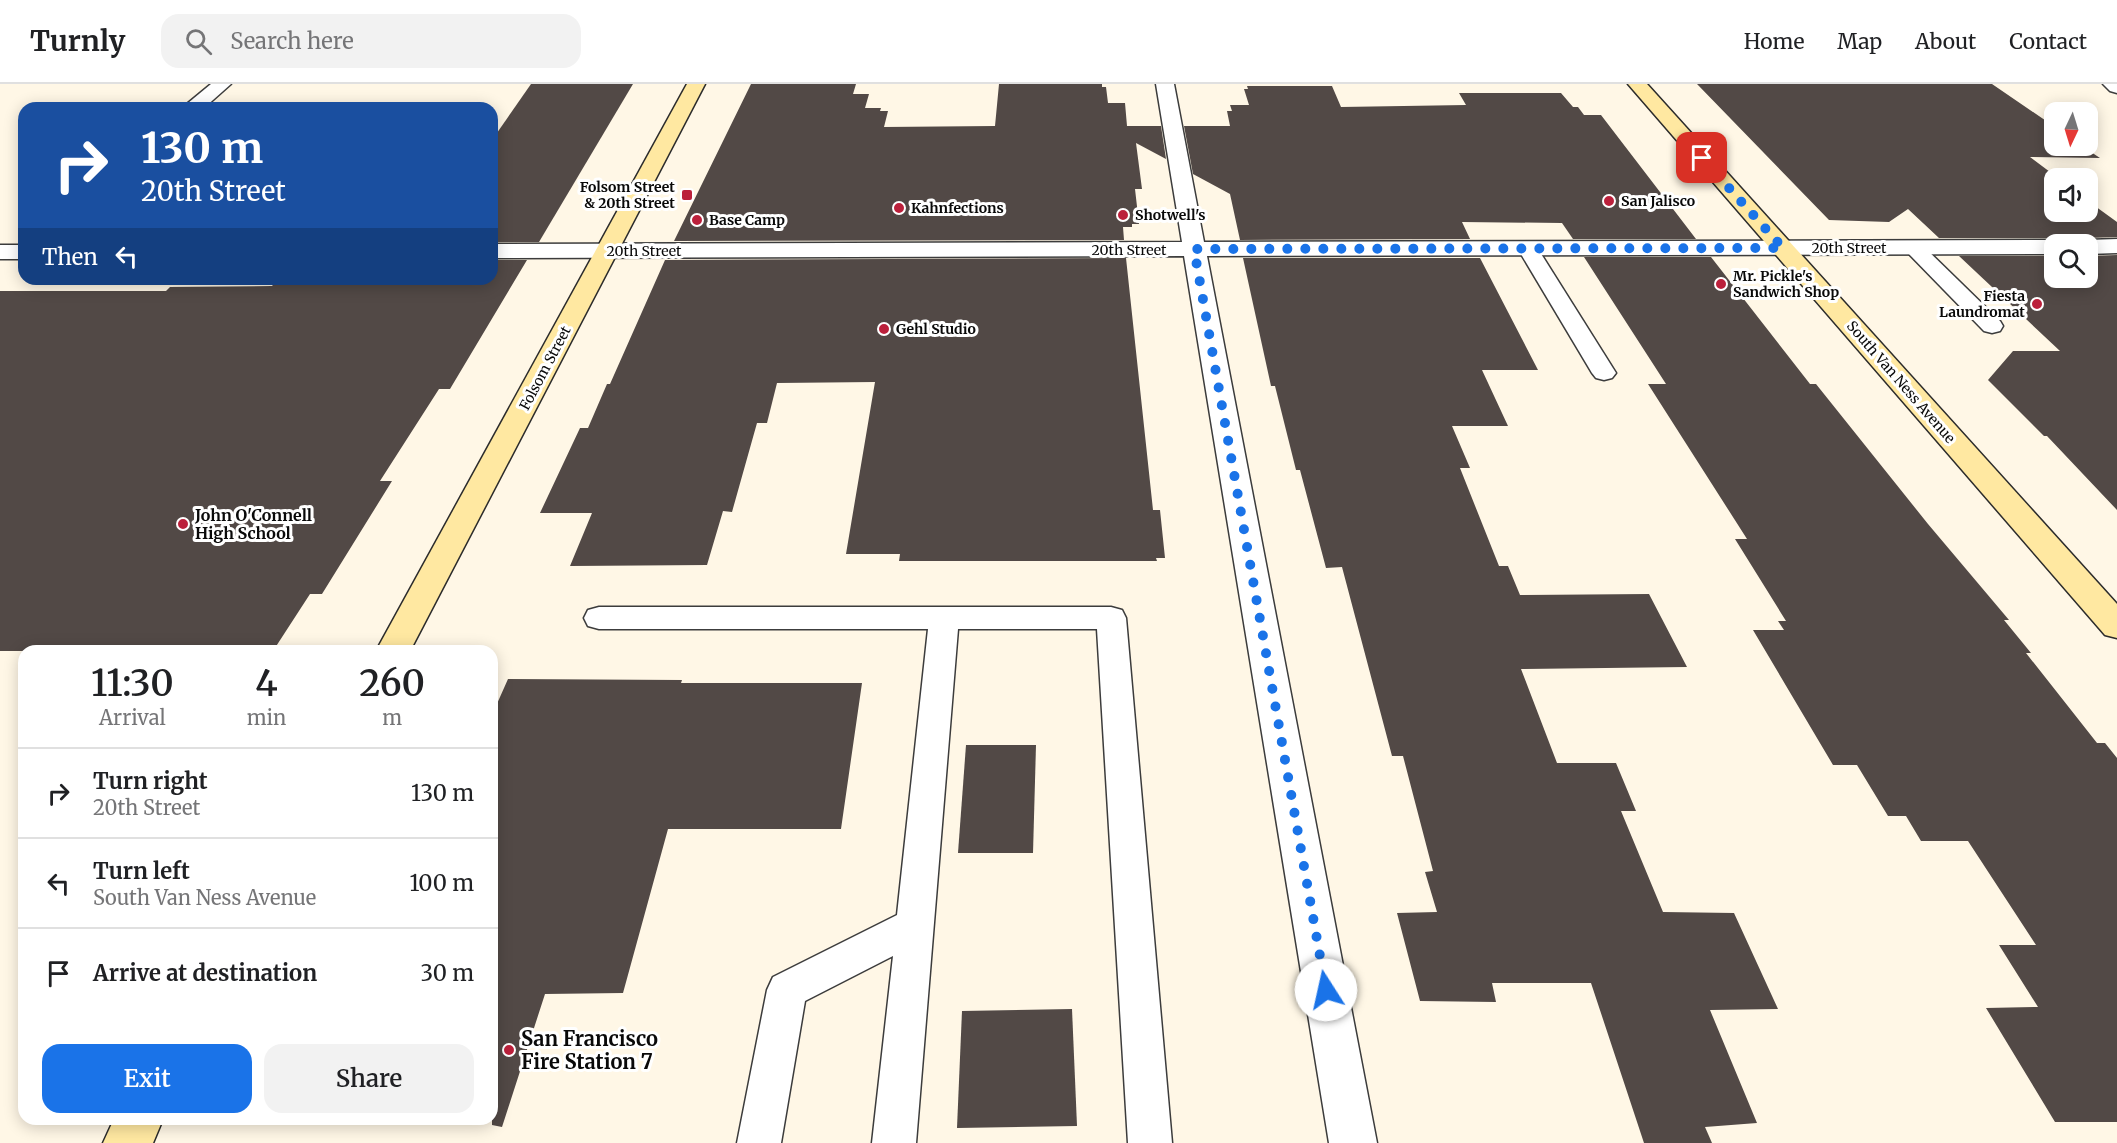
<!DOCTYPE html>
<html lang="en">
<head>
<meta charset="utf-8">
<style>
	body { margin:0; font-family:Merriweather,serif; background:#f2f2f2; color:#202124; height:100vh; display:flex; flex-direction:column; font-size:22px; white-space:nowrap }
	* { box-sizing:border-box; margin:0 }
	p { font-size:20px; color:#757577 }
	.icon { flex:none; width:33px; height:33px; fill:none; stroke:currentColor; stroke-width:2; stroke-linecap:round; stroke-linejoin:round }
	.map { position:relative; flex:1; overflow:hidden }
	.panel { position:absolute; left:18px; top:561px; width:480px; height:480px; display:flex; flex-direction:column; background:#fff; border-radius:18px; box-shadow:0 3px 15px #0003 }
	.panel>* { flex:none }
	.banner { position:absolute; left:18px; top:18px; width:480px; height:183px; border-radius:18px; box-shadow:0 3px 15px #0003; background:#1a4fa0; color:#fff; overflow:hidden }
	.needle { width:39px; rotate:184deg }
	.controls { position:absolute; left:2044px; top:18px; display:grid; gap:12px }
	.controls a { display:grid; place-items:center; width:54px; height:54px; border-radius:12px; background:#fff; box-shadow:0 3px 15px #0003; font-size:30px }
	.pin { position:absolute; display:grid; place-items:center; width:51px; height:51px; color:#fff; margin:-26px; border-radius:12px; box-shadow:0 3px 9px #0006 }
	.me { position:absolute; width:66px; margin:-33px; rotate:350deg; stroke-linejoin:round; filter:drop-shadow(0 0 4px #0008) }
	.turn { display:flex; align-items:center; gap:21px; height:126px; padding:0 24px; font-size:27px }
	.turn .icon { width:78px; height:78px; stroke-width:2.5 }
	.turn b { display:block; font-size:42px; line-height:51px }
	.then { display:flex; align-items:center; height:57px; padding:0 24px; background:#0003; gap:12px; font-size:22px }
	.eta { display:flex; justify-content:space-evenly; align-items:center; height:102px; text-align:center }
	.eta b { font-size:36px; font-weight:600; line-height:42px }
	.button { display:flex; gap:12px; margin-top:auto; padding:12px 24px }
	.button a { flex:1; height:69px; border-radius:18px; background:#1a73e8; color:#fff; font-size:24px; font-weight:600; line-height:69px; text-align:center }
	.button a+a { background:#f2f2f2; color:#202124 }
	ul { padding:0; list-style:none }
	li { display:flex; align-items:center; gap:18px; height:90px; padding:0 24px; border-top:2px solid #e0e0e0 }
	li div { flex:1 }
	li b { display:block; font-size:22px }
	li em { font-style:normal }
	header { display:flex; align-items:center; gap:36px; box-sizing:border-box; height:84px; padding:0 30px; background:#fff; border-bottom:2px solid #e0e0e0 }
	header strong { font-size:28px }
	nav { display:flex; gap:33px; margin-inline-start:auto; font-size:21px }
	.search { width:420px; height:54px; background:#f2f2f2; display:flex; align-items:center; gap:15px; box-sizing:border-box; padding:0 21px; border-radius:18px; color:#757577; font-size:22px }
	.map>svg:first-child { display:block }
</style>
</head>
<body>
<header>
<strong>Turnly</strong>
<div class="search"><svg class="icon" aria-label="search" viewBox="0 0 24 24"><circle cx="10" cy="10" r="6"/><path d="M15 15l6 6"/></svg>Search here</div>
<nav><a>Home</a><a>Map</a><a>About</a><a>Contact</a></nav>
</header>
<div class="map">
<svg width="2117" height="1059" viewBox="0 0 2117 1059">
	<rect width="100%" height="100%" fill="#fff7e6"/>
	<g fill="#524946">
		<polygon points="531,0 633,0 539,158 492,158 492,56"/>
		<polygon points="751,0 856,0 853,10 869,10 865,24 881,24 880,27 888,27 884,43 995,42 999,0 1102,0 1102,3 1106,3 1108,19 1125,19 1127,42 1161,42 1166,75 1136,59 1142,105 1135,105 1139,140 1132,140 1132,143 1123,143 1124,156 674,157"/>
		<polygon points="1697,0 1992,0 2055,43 2055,62 2082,62 2100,74 2030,73 2058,94 2055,94 2055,128 2088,128 2088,117 2117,138 2117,153 2088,154 2076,160 2067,160 2055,154 1939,154 1908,125 1889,138 1829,136"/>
		<polygon points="1247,2 1332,2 1341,23 1466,21 1459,9 1561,9 1573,23 1578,23 1584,31 1601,31 1696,155 1573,155 1562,139 1462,138 1470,155 1240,156 1230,110 1193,90 1184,42 1230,42 1227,27 1232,27 1230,21 1249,21 1244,5 1248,5"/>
		<polygon points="2117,171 2117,426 2047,352 2044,352 1988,296 2013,267 2060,267 1959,172 2055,172 2055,194 2088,194 2088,172"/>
		<polygon points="1584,173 1711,173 1810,300 1816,300 1928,440 2009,536 2004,536 2031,569 2026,569 2097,659 2105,659 2117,674 2117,1038 2055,1038 1986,924 2038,923 1999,861 2036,861 1968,757 1921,757 1906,732 1888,732 1857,681 1833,681 1753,546 1784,546 1778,537 1786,537 1735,455 1747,455 1648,300 1666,300"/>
		<polygon points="1126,174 1153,426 1160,426 1165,474 1156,474 1157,477 899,477 900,470 846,470 875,298 777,299 767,339 757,339 732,428 723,427 707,481 570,482 592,429 540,429 580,344 588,344 607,300 610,300 665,176"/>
		<polygon points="1243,174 1480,174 1538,286 1482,286 1508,342 1452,342 1470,384 1460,384 1499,482 1508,482 1520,511 1649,510 1687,583 1521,585 1557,679 1616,679 1636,727 1621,727 1663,828 1734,829 1778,925 1710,926 1757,1039 1705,1043 1712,1059 1644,1059 1591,899 1492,899 1496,918 1420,917 1397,829 1437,828 1425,788 1433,787 1403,672 1392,672 1342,483 1326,484 1300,386 1296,386 1275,302 1271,302"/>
		<polygon points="492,176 527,176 450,305 439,305 380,397 392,397 322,510 310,510 273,567 0,567 0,207 166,207 170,203 272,202 278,195 492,195"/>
		<polygon points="508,595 682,596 681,599 862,599 841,745 668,745 623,909 545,910 502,1043 492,1041 492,631"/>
		<polygon points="966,661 1036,661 1033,769 958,769"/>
		<polygon points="1072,925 1077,1042 957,1044 962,927"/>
	</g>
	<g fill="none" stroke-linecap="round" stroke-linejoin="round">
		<defs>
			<g id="lane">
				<polygon points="1914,158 1921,160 2000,237 2003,242 2000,247 1992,249 1984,247 1907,168 1904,164 1907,160"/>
				<polygon points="1528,159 1535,161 1538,165 1616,289 1612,294 1604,296 1596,294 1592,289 1518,165 1521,161"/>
				<polygon points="599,523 1111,523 1122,526 1126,534 1172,1059 1128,1059 1097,545 958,545 916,1059 872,1059 893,872 805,917 781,1059 737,1059 767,906 773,893 897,831 928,545 599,545 588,542 584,534 588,526"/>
			</g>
			<g id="street">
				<polygon points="211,0 231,0 204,24 182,24"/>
				<polygon points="1156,0 1174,0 1204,158 2055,156 2065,160 2055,160 2055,170 1207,172 1377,1059 1329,1059 1184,172 492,174 492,160 1182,158"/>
				<polygon points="2103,0 2117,0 2117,9 2110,7"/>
				<polygon points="2117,155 2117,169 2088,170 2088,160 2078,160 2088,156"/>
				<rect x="0" y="161" width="24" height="14"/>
			</g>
			<g id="secondary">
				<polygon points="687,0 705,0 410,567 376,567"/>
				<polygon points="1628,0 1647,0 2117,520 2117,554 2105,551"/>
				<polygon points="114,1035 163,1035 153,1059 103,1059"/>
			</g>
		</defs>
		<use href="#lane" stroke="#3c3c3c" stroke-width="3"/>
		<use href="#street" stroke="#3c3c3c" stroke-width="3"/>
		<use href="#secondary" stroke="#2b2b2b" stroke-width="3"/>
		<use href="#lane" fill="#fff" fill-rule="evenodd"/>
		<use href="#street" fill="#fff" fill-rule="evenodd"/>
		<use href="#secondary" fill="#ffe8a1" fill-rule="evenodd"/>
	</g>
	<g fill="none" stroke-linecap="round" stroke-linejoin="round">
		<polyline stroke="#1a73e8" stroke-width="10" stroke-dasharray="0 18" points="1326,906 1194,165 1783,164 1702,74"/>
	</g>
	<g fill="#bb203b" stroke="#fff" stroke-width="2">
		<rect x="681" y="105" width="12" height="12" rx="3"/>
		<circle cx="1609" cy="117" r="6"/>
		<circle cx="899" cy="124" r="6"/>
		<circle cx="1123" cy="131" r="6"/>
		<circle cx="697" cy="136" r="6"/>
		<circle cx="1721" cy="200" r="6"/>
		<circle cx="2037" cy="220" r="6"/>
		<circle cx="884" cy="245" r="6"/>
		<circle cx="183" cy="440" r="6"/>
		<circle cx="509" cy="966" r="6"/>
	</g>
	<g text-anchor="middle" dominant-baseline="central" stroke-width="6" stroke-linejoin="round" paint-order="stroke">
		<g font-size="14" font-weight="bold" fill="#090909" stroke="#fff" text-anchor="start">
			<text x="675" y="103" text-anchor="end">Folsom Street<tspan x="675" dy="16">&amp; 20th Street</tspan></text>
			<text x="1621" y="117">San Jalisco</text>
			<text x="911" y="124">Kahnfections</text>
			<text x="1135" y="131">Shotwell's</text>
			<text x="709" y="136">Base Camp</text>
			<text x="1733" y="192">Mr. Pickle's<tspan x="1733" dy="16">Sandwich Shop</tspan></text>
			<text x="2025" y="212" text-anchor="end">Fiesta<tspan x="2025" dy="16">Laundromat</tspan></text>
			<text x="896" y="245">Gehl Studio</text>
		</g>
		<g font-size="14" fill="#090909" stroke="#fff">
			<text x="1849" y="164">20th Street</text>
			<text x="1129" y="166">20th Street</text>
			<text x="644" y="167">20th Street</text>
			<text transform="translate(545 284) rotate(-62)">Folsom Street</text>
			<text transform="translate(1901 298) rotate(49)">South Van Ness Avenue</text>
		</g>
		<g font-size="16" font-weight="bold" fill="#090909" stroke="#fff" text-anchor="start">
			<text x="195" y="431">John O'Connell<tspan x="195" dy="18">High School</tspan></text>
		</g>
		<g font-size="20" font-weight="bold" fill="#090909" stroke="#fff" text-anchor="start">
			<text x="521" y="954">San Francisco<tspan x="521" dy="23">Fire Station 7</tspan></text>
		</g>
	</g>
</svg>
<div class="controls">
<a><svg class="needle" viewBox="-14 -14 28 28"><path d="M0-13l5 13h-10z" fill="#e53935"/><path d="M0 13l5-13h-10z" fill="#757577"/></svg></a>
<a><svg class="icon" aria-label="sound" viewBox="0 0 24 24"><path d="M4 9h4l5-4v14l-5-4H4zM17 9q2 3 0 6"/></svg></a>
<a><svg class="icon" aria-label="search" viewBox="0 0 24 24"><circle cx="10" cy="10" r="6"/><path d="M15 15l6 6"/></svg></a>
</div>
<div class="pin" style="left:1702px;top:74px;background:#d93025"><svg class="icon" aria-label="arrive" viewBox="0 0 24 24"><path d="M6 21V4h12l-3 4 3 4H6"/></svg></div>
<svg class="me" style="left:1326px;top:906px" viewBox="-20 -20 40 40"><circle r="19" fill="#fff"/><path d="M0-13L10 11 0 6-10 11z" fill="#1a73e8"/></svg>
<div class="banner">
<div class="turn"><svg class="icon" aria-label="right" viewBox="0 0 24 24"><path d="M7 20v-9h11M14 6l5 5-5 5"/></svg><div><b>130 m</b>20th Street</div></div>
<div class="then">Then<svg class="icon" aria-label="left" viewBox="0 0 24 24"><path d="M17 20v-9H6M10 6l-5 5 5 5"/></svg></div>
</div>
<section class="panel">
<div class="eta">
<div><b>11:30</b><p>Arrival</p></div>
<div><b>4</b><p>min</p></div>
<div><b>260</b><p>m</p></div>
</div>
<ul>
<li><svg class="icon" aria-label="right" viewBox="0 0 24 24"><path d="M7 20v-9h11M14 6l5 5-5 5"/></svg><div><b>Turn right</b><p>20th Street</p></div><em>130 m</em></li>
<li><svg class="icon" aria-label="left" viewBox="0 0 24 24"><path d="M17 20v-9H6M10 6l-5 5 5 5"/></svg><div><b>Turn left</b><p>South Van Ness Avenue</p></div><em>100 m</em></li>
<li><svg class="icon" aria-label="arrive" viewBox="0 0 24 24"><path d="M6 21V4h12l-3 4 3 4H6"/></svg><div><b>Arrive at destination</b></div><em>30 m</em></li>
</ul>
<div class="button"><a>Exit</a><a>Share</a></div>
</section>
</div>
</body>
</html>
